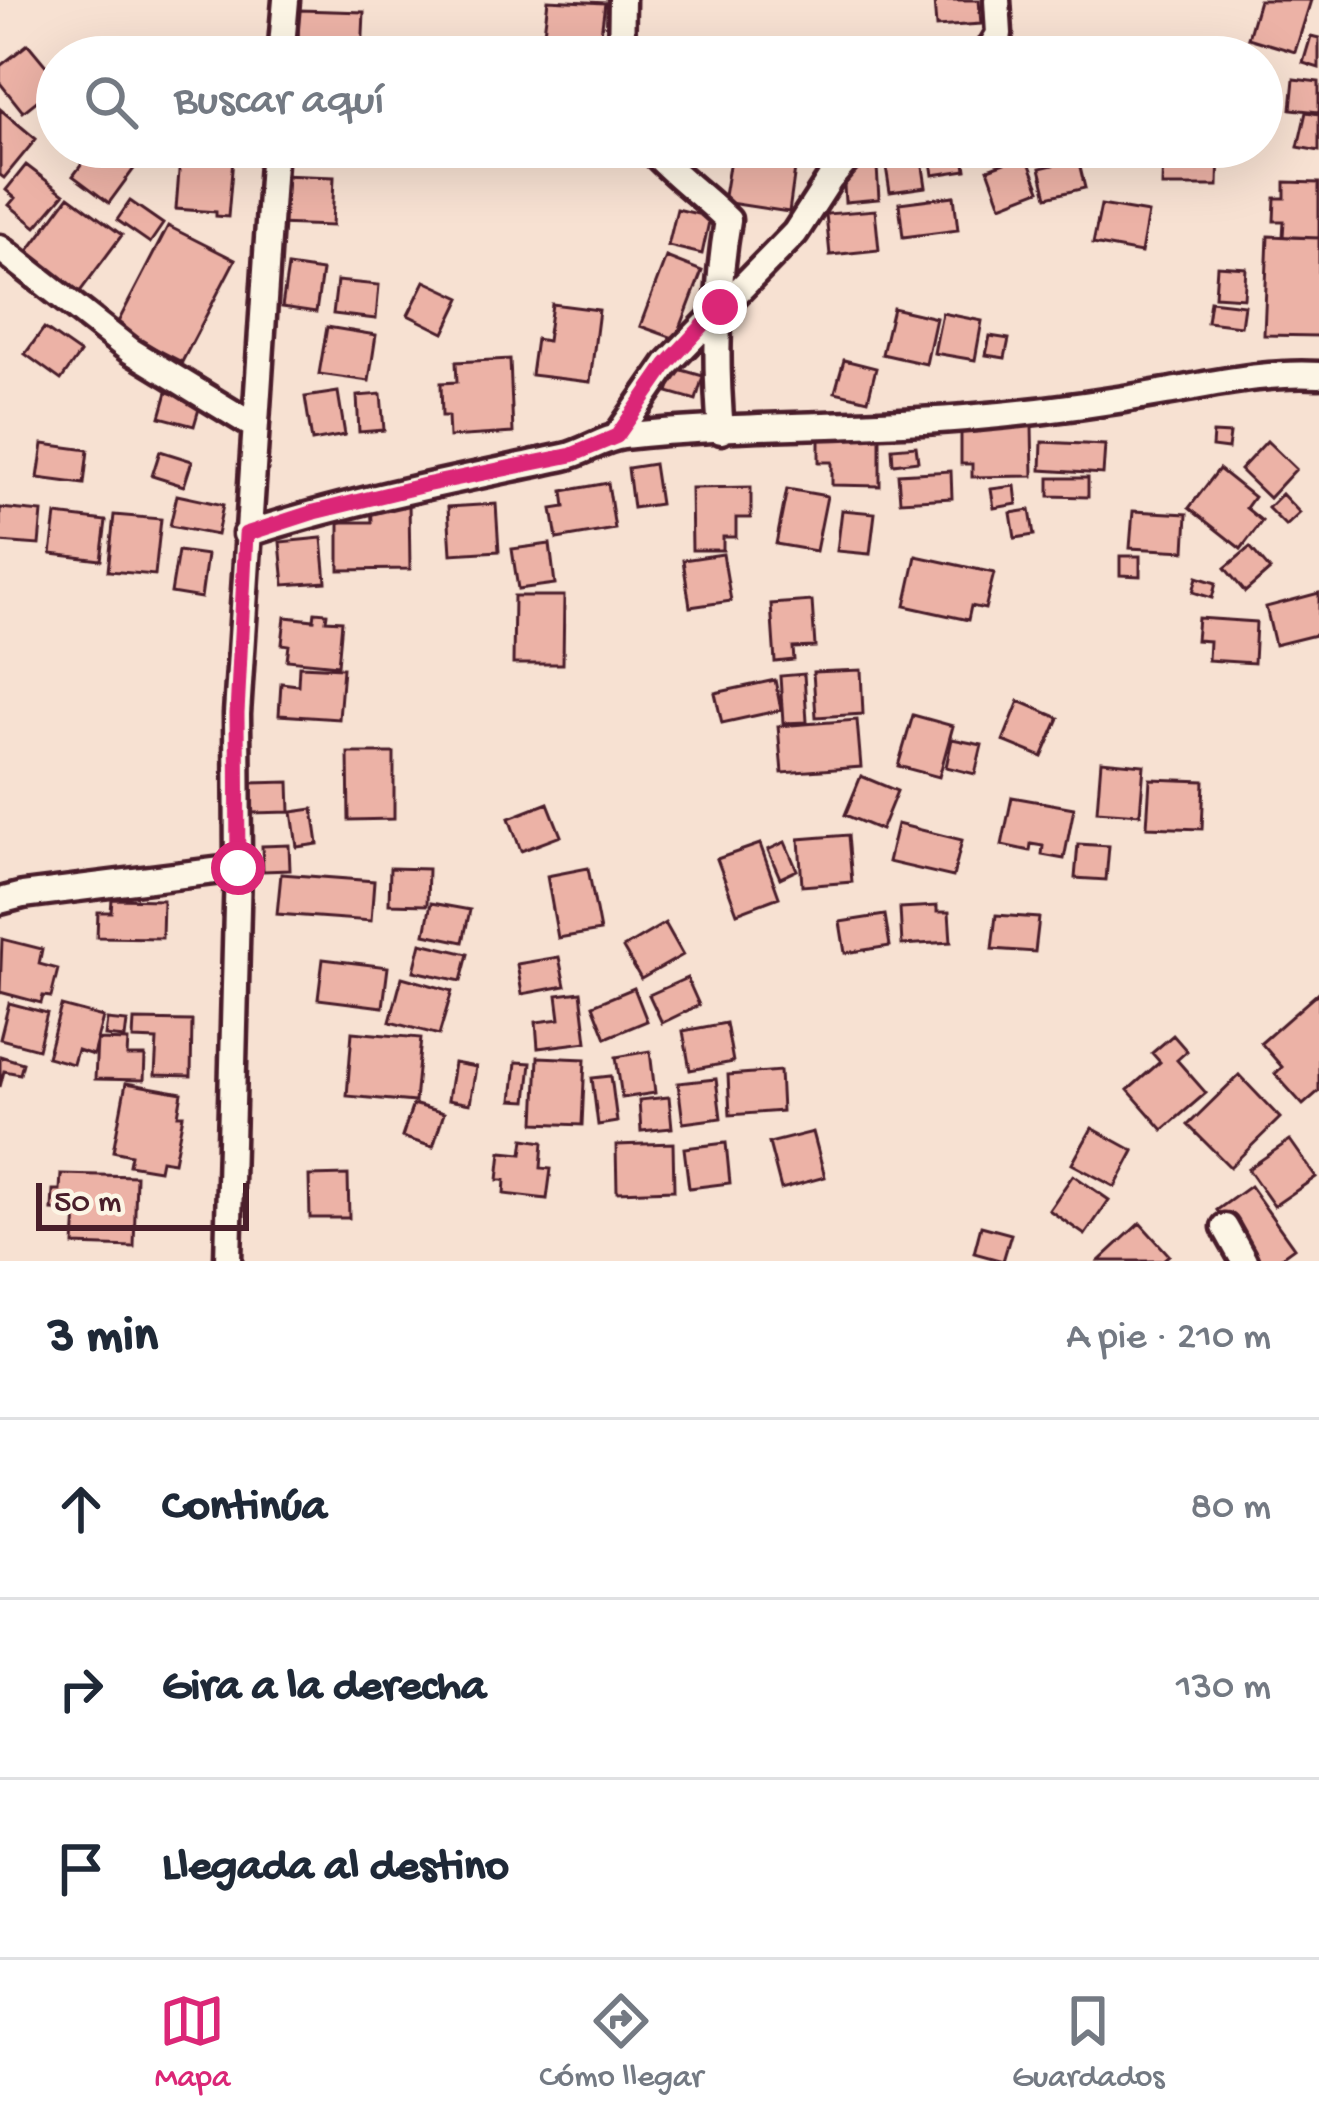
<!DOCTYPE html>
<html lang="es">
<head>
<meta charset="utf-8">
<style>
	body { margin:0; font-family:"Gochi Hand",sans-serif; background:#f6f6f7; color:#1f2937 }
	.scale { position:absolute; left:36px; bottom:30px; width:213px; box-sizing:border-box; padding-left:12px; border:6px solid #4a1f2b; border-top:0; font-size:33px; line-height:42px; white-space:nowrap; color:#4a1f2b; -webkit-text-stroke:9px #fcf5e5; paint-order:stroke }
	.stop { position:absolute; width:36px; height:36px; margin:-27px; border:9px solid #db2777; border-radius:50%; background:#fff }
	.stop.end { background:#db2777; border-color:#fff; box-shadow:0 3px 12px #0008 }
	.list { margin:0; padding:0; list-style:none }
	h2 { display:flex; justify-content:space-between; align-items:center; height:156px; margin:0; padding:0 48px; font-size:51px }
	h2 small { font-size:39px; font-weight:400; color:#747a83 }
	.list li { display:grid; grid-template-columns:78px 1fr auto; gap:36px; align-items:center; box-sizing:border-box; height:180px; padding:0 48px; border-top:3px solid #e0e1e3 }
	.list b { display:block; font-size:45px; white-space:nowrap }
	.list em { font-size:39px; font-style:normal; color:#747a83 }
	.icon { flex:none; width:66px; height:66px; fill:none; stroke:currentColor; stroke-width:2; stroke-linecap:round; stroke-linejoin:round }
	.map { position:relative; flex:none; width:1319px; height:1261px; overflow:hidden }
	.search { position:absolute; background:#fff; box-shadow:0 12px 48px #0002; left:36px; right:36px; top:36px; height:132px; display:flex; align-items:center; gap:30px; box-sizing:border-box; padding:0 42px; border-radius:66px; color:#747a83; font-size:45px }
	.sheet { height:696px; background:#fff }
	nav { display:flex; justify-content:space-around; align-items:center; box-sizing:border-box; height:168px; border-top:3px solid #e0e1e3; background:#fff; font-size:33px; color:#747a83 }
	nav a { display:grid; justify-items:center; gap:6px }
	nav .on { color:#db2777 }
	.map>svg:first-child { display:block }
	.building { fill:#ecb2a6; stroke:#4a1f2b; stroke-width:3 }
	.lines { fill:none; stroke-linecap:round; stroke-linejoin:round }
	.minor-casing { stroke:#4a1f2b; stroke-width:33 }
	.minor { stroke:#fcf5e5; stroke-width:24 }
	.route { stroke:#db2777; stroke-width:15 }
</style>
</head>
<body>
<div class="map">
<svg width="1319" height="1261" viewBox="0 0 1319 1261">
	<rect width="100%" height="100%" fill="#f7e1d2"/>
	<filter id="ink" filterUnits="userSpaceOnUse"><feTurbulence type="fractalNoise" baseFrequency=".00833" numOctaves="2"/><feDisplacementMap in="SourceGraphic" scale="24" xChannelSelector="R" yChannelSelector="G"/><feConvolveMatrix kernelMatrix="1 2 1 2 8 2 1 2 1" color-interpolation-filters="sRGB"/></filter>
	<g filter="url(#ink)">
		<path class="building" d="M548,0l57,3 -7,54h-57z
			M934,0h45l2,24 -45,3z
			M1259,0h52l-16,52 -47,-14z
			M299,10l65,2 -2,45h-31l1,-17 -34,-1z
			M1311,36l8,2v30l-16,-5z
			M28,44l29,35v6l-34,27 -23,-29v-17z
			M1294,79l25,3v30l-28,-3z
			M0,109l36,30 -32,39 -4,-3z
			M1306,112l13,2v37l-21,-4z
			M68,147h82l-41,56 -36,-27 12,-16z
			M181,147h53l-6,70 -12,-1v-4l-40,-3z
			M883,147h37l6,40 -36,5z
			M929,147h34l3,23 -33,5z
			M1163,147h56l-1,39h-56z
			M1026,155l14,35 -39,15 -13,-36z
			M1078,159l7,29 -38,9 -7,-29z
			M730,160l65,9 -6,43 -66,-10z
			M26,165l38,29 -28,33 -27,-22 6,-7 -9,-8z
			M877,167l2,32 -34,3 -2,-33z
			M279,175l55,2 -2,49 -56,-2z
			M1285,182l34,1v55l-36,-1 1,-16h-10l1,-23h10z
			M69,196l53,39 -43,58 -53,-39z
			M954,196l4,34 -55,7 -4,-34z
			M130,201l33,23 -13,19 -33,-23z
			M1101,205l47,8 -7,40 -48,-9z
			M677,209l33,8 -8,37 -34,-8z
			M875,210l4,40 -49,5 -4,-41z
			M168,226l67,34 -53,102 -67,-34z
			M1268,236l51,2v98l-55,-1z
			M666,257l36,14 -26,68 -36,-13z
			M288,266l34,5 -6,41 -34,-5z
			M1217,266l29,2 -2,30 -29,-2z
			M337,281l42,4 -3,34 -43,-5z
			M425,281l36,17 -17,35 -36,-18z
			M1210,301l34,4 -3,21 -34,-4z
			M552,304l47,6 -9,72 -59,-7 5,-36 11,2z
			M893,308l43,10 -10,46 -44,-10z
			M942,313l40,8 -7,39 -41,-7z
			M327,327l49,8 -7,46 -50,-7z
			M44,328l36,25 -19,27 -36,-26z
			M990,336l19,3 -4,19 -19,-3z
			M510,359l3,74 -64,4 -1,-21h-6l-1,-33 16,-1 -1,-20z
			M844,360l32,8 -8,32 -33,-8z
			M675,368l28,8 -7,24 -28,-8z
			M167,392l34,10 -7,24 -34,-9z
			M338,392l7,43 -33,6 -7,-44z
			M381,394l3,36 -25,2 -2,-36z
			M1032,426l1,50 -61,1v-13h-11v-36z
			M1213,433l17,1 -2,15 -16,-2z
			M819,436h61v50l-48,-1v-23h-13z
			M1267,441l29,28 -27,29 -29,-28z
			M1042,442l63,3 -2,29 -62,-4z
			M43,444l45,6 -4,34 -46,-6z
			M916,446l2,15 -25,3 -1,-16z
			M160,451l32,10 -8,25 -32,-10z
			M654,464l6,40 -27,4 -5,-40z
			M1219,469l35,28 -8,11 16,13 -21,28 -52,-41z
			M951,471l1,27 -52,3 -2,-27z
			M1049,478h39v19l-39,-1z
			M608,483l7,46 -58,10 -5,-30 13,-2 -2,-16z
			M1015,486l2,18 -23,4 -3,-19z
			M751,487v31h-15v19h-13v13h-31l-1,-62z
			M787,489l40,7 -11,55 -40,-7z
			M1282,494l18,19 -14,13 -18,-18z
			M177,495l46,10 -6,30 -47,-9z
			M409,501l1,68 -71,1v-48h33l-1,-20z
			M496,504l3,47 -48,3 -3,-47z
			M0,508l42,4 -3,33 -39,-3z
			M842,510l33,3 -5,41 -33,-3z
			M1030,510l4,25 -19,3 -4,-25z
			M1133,511l54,3 -2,37 -55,-3z
			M56,515l50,6 -5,39 -50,-6z
			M114,515l47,4 -6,56 -47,-4z
			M322,538l4,44 -42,3 -4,-43z
			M550,544l5,40 -37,5 -6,-40z
			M1250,547l20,23 -25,22 -20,-24z
			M178,551l29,4 -6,43 -30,-5z
			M723,554l8,47 -41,6 -7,-47z
			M916,556l78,17 -9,36 -14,-3 -3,14 -63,-14z
			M1120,556h20v20l-20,-1z
			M1197,577l19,6 -4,15 -19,-6z
			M1319,593v41l-44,11 -9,-38z
			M514,596h50l-1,68h-50z
			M812,601l3,46 -22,1 1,12 -19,2 -4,-58z
			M315,612l12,1 -1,7 16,1 -4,44 -51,-5 2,-15 -7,-1 3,-27 29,3z
			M1198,618l58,4 -2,41 -46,-3 1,-19 -13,-1z
			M299,666l44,2 -4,51 -60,-4 2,-32 17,2z
			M861,670l2,44 -47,3 -3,-45z
			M804,674l3,48 -24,1 -3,-47z
			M775,680l6,30 -59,13 -7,-30z
			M1019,701l40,17 -17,39 -39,-16z
			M913,715l40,11 -14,51 -41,-11z
			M857,720l4,47 -79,6 -4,-47z
			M952,739l30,6 -7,29 -29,-7z
			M348,753h46v66l-45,1z
			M1101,761l43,4 -4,49 -43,-3z
			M861,776l36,15 -16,39 -36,-15z
			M1150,779l54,2 -2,48 -55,-2z
			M289,782l1,30 -39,1v-30z
			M1012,797l62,11 -10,51 -22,-4 1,-9 -12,-2 -1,7 -28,-6z
			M548,803l13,33 -40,15 -12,-33z
			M313,809l5,35 -21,3 -5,-35z
			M897,824l65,16 -9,37 -65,-15z
			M848,835l4,47 -50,4 -3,-47z
			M785,842l12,28 -17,8 -12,-28z
			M760,844l19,53 -42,16 -20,-54z
			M1078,844l31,2 -3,34 -31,-2z
			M289,845l1,25 -27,1 -1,-25z
			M390,868l38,1 -1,36 -38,-1z
			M588,868l12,63 -42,7 -11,-62z
			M281,874l93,7 -3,40 -94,-7z
			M112,899l51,1 -1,38 -65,-1 1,-25h13z
			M431,903l39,7 -7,32 -38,-8z
			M937,906v6h12l2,30 -49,3 -2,-37z
			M885,915l5,31 -45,7 -5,-31z
			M996,915l43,3 -4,34 -43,-3z
			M665,923l18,32 -42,24 -18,-31z
			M2,939l40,10 -3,15 19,5 -7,28 -8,-1 -2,7 -41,-11z
			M421,943l47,11 -7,27 -47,-10z
			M559,957l6,29 -43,8 -5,-30z
			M323,959l65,8 -5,40 -65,-8z
			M402,977l50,14 -13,44 -49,-13z
			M687,978l12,27 -37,18 -13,-28z
			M634,988l13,33 -41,17 -13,-33z
			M581,992l6,50 -49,6 -2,-26 24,-3 -3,-24z
			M1319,992v99l-16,14 -28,-31 7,-7 -21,-24z
			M9,1003l38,10 -9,36 -38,-10z
			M61,1006l42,11 -10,38 -16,-5 -4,14 -26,-7z
			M107,1020l20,2 -2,16 -20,-2z
			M134,1020l58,1 -1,55 -36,-1 2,-35 -24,-1z
			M726,1023l7,39 -43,8 -7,-39z
			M352,1032l69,6 -6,64 -68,-6z
			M1173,1035l14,16 -10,9 29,33 -43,37 -35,-40 32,-28 -8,-9z
			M97,1040l31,1 -1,15h18l-1,24 -49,-1z
			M650,1051l5,42 -33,5 -6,-41z
			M0,1056l23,7 -3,11 -16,-3 -4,16z
			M538,1057l47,2 -3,66 -47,-2z
			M516,1062l15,1 -4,38 -15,-1z
			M454,1063l22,4 -6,37 -22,-4z
			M780,1071l2,40 -52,4 -2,-40z
			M1239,1075l41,43 -50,49 -42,-42z
			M611,1076l6,46 -19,3 -6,-47z
			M716,1079l5,39 -38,5 -5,-40z
			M126,1083l56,10 -4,22h5l-9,47 -13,-2 -2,10 -30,-5 2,-10 -18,-4z
			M669,1097l3,31 -31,3 -2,-31z
			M413,1104l31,9 -11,34 -31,-10z
			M1092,1128l42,23 -19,36 -43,-23z
			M813,1132l12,45 -44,12 -12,-46z
			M524,1139l19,3 -2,26 10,1 -4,30 -43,-5 1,-14h-7l3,-28 21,2z
			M1290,1140l26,37 -42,29 -26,-37z
			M673,1143l1,47 -57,2 -1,-47z
			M726,1143l4,40 -41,5 -5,-40z
			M61,1174l75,2 -2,71 -60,-2 2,-34 -24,-1 1,-20h7z
			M348,1175l1,43h-39l-1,-42z
			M1073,1175l36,25 -24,35 -36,-25z
			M1250,1186l44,62 -18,13h-22l-37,-51z
			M1140,1223l29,32 -7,6h-63z
			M981,1226l30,8 -8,27 -29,-8z"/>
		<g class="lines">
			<g class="minor-casing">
				<path id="minor" d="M281,57l5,-57
					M621,57l1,-57
					M985,57l14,-23 -2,-34
					M649,147c24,28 53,47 79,73 -12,70 -13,141 -7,211
					M0,248l131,103 123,75
					M617,436l50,-72 128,-131 35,-54 28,-32
					M246,534c105,-34 211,-54 318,-77 20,-4 39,-19 59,-21 118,-13 236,-8 354,-19 62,-5 127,-14 189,-25 51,-9 101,-20 153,-17
					M0,901l23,-6 215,-27
					M1225,1227l19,34
					M228,1261l10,-393 -1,-154 37,-567"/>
			</g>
			<use href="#minor" class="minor"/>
		</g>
	</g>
	<g class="lines" filter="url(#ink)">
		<path class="route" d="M238,868l-1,-154 9,-180 68,-22 111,-27 147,-30 45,-19 50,-72 53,-57"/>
	</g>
</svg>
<div class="scale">50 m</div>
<div class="stop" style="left:238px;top:868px"></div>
<div class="stop end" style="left:720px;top:307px"></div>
<div class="search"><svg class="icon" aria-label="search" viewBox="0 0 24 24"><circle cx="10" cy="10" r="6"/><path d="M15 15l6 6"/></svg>Buscar aquí</div>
</div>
<section class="sheet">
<h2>3 min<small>A pie · 210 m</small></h2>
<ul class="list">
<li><svg class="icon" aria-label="ahead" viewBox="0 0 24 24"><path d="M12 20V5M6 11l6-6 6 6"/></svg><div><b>Continúa</b></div><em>80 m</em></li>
<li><svg class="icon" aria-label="right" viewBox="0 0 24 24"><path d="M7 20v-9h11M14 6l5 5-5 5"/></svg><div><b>Gira a la derecha</b></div><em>130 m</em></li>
<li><svg class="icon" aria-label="arrive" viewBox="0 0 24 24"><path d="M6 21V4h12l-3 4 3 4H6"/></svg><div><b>Llegada al destino</b></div></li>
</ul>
</section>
<nav>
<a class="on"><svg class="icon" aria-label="map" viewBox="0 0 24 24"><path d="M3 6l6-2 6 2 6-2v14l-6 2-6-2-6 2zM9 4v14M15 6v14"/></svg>Mapa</a>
<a><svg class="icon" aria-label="directions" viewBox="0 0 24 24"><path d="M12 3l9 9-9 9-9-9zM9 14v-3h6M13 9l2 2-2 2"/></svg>Cómo llegar</a>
<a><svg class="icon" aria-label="saved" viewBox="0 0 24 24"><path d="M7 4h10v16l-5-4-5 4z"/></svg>Guardados</a>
</nav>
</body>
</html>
